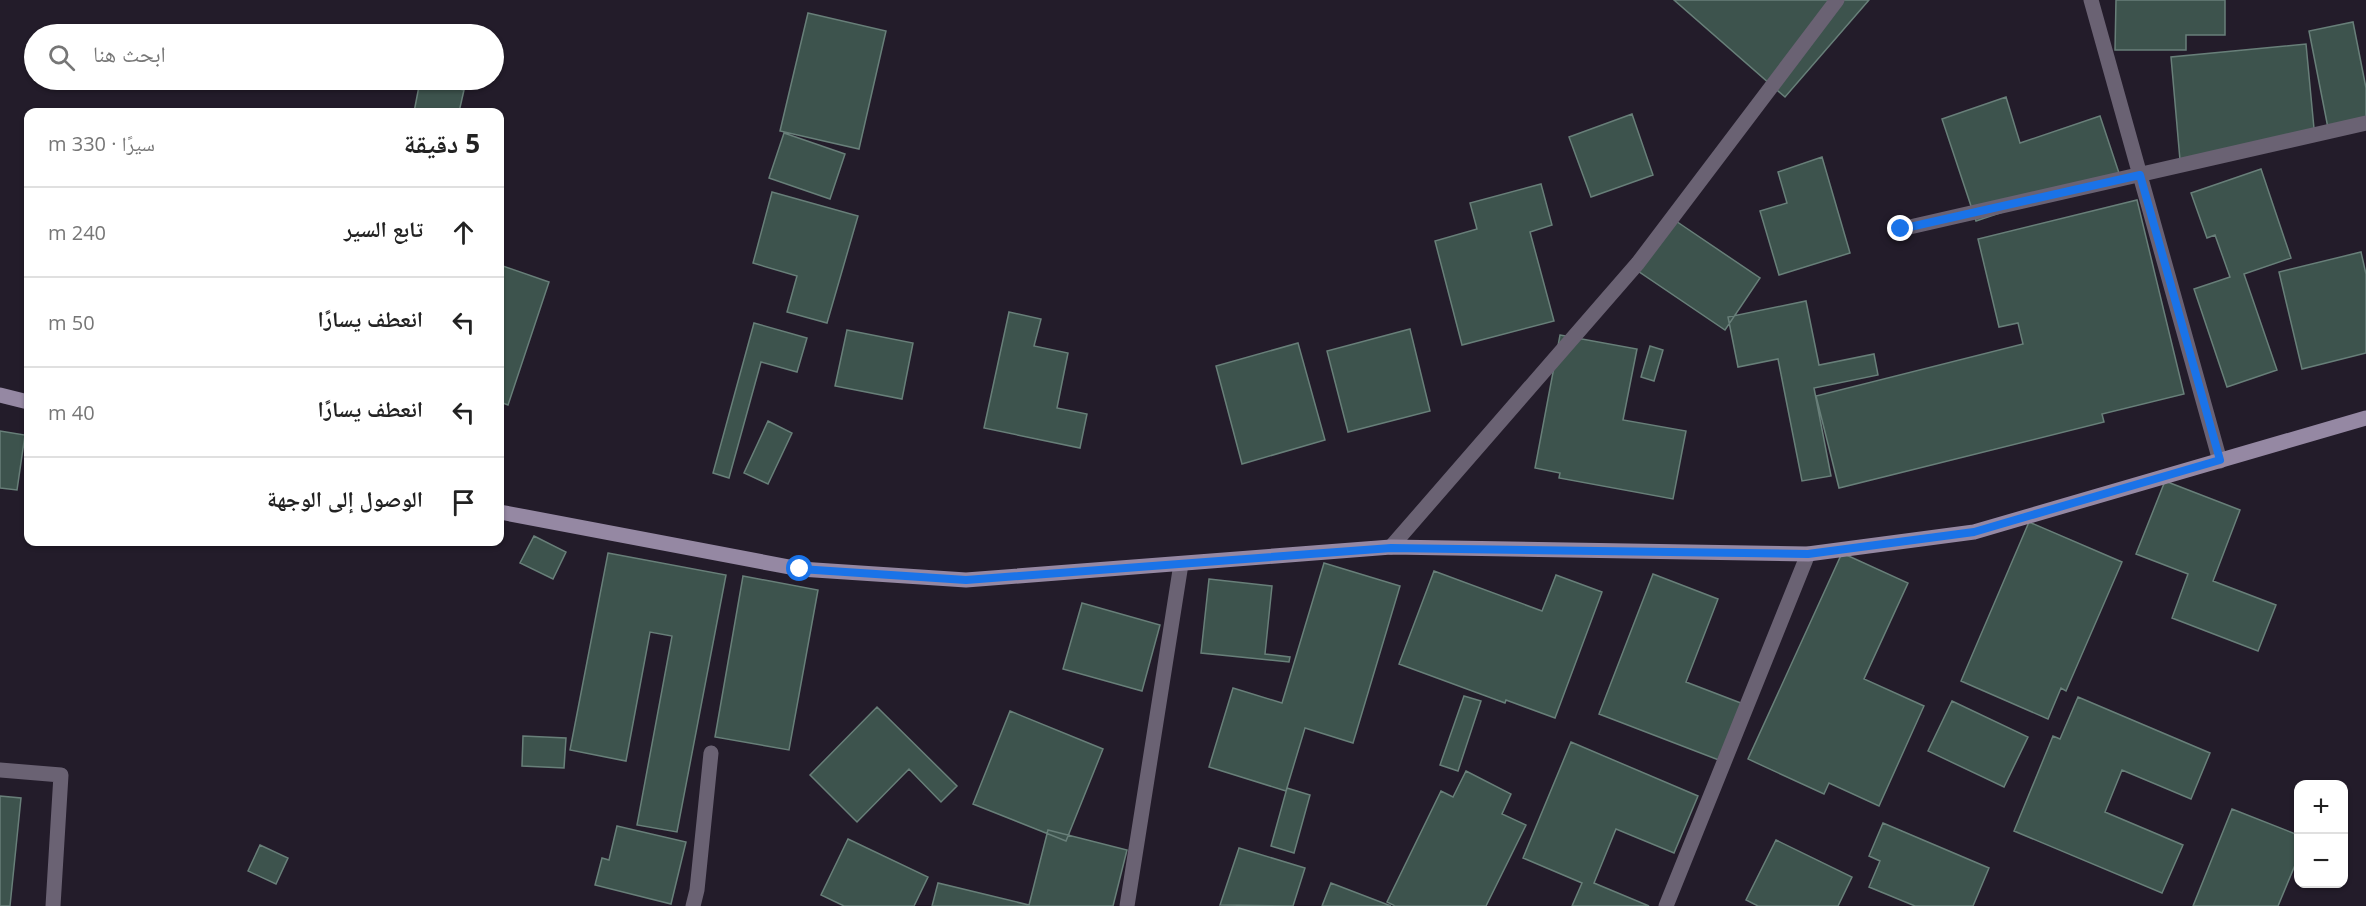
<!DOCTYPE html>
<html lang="ar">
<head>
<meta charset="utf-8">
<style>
	body { margin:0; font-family:"Open Sans","Noto Naskh Arabic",sans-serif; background:#f2f2f2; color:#222; direction:rtl }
	.controls { position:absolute; right:18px; bottom:18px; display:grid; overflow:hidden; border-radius:12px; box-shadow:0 2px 4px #0004 }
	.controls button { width:54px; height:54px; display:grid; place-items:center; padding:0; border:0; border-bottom:2px solid #e0e0e0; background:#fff; color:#222; font:30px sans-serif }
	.stop { position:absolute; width:18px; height:18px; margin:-14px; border:4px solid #1a73e8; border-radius:50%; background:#fff }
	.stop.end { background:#1a73e8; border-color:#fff; box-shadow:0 2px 6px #0008 }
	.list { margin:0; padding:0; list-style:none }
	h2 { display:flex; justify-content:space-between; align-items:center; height:78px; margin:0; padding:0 24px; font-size:26px }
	h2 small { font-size:20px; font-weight:400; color:#767676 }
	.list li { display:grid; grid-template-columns:39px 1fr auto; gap:18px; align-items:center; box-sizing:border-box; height:90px; padding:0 24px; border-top:2px solid #e0e0e0 }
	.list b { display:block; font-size:22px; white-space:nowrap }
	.list em { font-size:20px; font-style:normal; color:#767676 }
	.icon { flex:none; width:33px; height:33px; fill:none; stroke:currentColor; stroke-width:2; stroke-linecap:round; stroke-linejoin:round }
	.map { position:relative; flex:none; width:2366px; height:906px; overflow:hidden; direction:ltr }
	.search { position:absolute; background:#fff; box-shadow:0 2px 4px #0004; left:24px; top:24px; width:480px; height:66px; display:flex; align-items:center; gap:15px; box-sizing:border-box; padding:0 21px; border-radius:33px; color:#767676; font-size:22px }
	.panel { position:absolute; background:#fff; box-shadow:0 2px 4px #0004; left:24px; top:108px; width:480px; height:438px; border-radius:12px; direction:rtl }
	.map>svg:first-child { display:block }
	.building { fill:#3d534d; stroke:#687f79; stroke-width:1.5 }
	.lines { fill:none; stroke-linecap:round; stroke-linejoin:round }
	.street { stroke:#6a6273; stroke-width:15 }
	.secondary { stroke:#9588a3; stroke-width:15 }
	.route { stroke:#1a73e8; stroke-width:8 }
</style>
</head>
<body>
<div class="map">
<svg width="2366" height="906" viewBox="0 0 2366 906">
	<rect width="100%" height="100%" fill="#231c2a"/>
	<path class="building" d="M1674,0h195l-84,97z
		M2116,0h109v35h-39v15h-71z
		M808,13l78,18 -27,118 -79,-18z
		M2353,22l13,66v32l-38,8 -19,-97z
		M2306,44l9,95 -135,21 -9,-103z
		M420,81l44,9 -5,22h-45z
		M2006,97l14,46 80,-27 19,57 -143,48 -34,-102z
		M1632,114l21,61 -62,22 -22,-60z
		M784,133l61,21 -15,45 -61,-21z
		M1822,157l28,96 -71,22 -19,-64 27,-8 -9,-31z
		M2261,169l30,89 -47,16 33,96 -50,17 -33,-98 36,-12 -15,-42 -8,3 -16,-45z
		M1541,184l11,41 -22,7 24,89 -92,24 -27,-104 42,-12 -7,-26z
		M772,192l86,24 -31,107 -40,-11 10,-36 -44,-13z
		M2137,200l47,194 -82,20 2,8 -265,66 -23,-92 207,-52 -5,-21 -19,4 -21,-88z
		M1667,215l93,63 -35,52 -93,-63z
		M2361,252l5,22v79l-64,16 -23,-97z
		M500,265l49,17 -41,123 -8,-3z
		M1806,301l13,64 55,-11 4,21 -64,13 17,88 -29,5 -24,-122 -40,8 -10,-50z
		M1009,312l32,7 -7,27 34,7 -11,55 30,6 -7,34 -96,-20z
		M754,323l53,15 -10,34 -36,-10 -32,116 -16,-5z
		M1410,329l20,82 -82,21 -21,-81z
		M847,330l66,13 -11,56 -67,-13z
		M1560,335l77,14 -14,71 63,11 -13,68 -114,-21 1,-5 -25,-5z
		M1298,343l27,97 -83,24 -26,-98z
		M1650,346l13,4 -9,31 -13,-4z
		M768,421l24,12 -24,51 -24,-11z
		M0,431l25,4 -8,55 -17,-2z
		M2165,481l75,29 -27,71 63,24 -18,46 -86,-33 16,-44 -52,-20z
		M2029,522l93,40 -56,129 -5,-3 -13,31 -87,-38z
		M534,536l32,16 -13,27 -33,-16z
		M608,553l118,22 -49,257 -40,-7 35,-189 -22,-4 -24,129 -56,-11z
		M1842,553l66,30 -44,96 60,27 -45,100 -50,-23 -5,11 -76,-35z
		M1324,563l76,23 -47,157 -48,-15 -19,63 -77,-24 24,-79 49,15z
		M1434,571l108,40 14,-36 46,17 -47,126 -49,-18 -1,3 -106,-39z
		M1653,574l65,25 -32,83 60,23 -22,57 -125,-48z
		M743,576l75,14 -29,160 -74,-13z
		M1209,579l63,7 -7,68 25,3 -1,5 -88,-9z
		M1082,603l78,22 -18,66 -79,-22z
		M1464,696l17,5 -23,70 -18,-6z
		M2078,697l132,56 -19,46 -69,-29 -17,42 78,33 -21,48 -148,-62 39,-95 7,3z
		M1952,701l76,36 -24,50 -76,-36z
		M877,707l80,79 -16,16 -32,-33 -52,53 -47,-47z
		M1010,711l93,38 -37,92 -93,-37z
		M523,736l43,2 -2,30 -42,-2z
		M1571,742l127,54 -24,57 -58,-24 -22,54 55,23h-77l10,-23 -59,-25z
		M1466,771l45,23 -9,20 24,11 -40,81h-91l-8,-4 54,-111 12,6z
		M1287,788l23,7 -16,58 -23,-7z
		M0,796l21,2 -11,108h-10z
		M2232,809l66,26v23l-20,48h-85z
		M1883,823l106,45 -16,38h-58l-46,-19 11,-26 -11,-5z
		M617,826l69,16 -15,62 -76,-19 7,-27 7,2z
		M1048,830l79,20 -14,56h-181l6,-23 91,22z
		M848,839l80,38 -14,29h-70l-23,-11z
		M1776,840l76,37 -14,29h-80l-12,-6z
		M260,845l28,13 -12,26 -28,-13z
		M1239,848l66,20 -12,38 -73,-1z
		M1331,883l60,23h-69z"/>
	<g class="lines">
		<path class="street" d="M2091,0l129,461
			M1901,229l465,-106
			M1391,547l247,-284 199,-263
			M0,770l61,5 -8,131
			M693,906l4,-16 14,-137
			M1127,906l54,-342
			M1666,906l142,-352"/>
		<path class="secondary" d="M0,395l28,7
			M500,512l300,57 166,11 425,-33 417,7 166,-22 392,-114"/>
	</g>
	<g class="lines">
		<path class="route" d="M800,569l166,11 425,-32 417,6 166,-22 246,-72 -80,-285 -239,54"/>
	</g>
</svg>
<div class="controls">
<button>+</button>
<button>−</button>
</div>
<div class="stop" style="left:800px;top:569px"></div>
<div class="stop end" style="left:1901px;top:229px"></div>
<div class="search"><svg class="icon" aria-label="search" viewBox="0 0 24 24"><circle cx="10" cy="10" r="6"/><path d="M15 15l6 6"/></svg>ابحث هنا</div>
<section class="panel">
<h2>5 دقيقة<small>سيرًا · 330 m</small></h2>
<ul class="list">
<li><svg class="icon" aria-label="ahead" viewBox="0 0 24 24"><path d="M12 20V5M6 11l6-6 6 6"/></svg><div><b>تابع السير</b></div><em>240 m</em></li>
<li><svg class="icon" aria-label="left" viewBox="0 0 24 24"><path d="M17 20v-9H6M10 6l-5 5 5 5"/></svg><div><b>انعطف يسارًا</b></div><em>50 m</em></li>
<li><svg class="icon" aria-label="left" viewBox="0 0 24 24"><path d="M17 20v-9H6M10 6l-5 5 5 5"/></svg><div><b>انعطف يسارًا</b></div><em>40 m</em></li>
<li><svg class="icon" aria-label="arrive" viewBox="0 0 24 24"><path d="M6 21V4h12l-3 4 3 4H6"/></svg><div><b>الوصول إلى الوجهة</b></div></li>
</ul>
</section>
</div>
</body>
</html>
